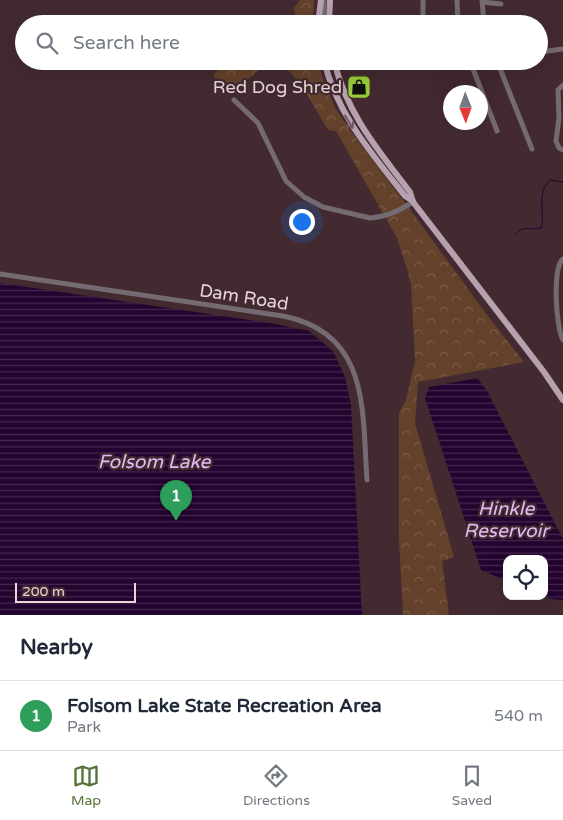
<!DOCTYPE html>
<html lang="en">
<head>
<meta charset="utf-8">
<style>
	body { margin:0; font-family:"Varela Round",sans-serif; background:#f6f6f7; color:#1f2937 }
	.controls { position:absolute; right:15px; bottom:15px; display:grid; overflow:hidden; border-radius:10px; box-shadow:0 5px 20px #0002 }
	.controls button { width:45px; height:45px; display:grid; place-items:center; padding:0; border:0; border-bottom:1px solid #e0e1e3; background:#fff; color:#1f2937; font:25px sans-serif }
	.compass { position:absolute; left:443px; top:85px; width:45px; height:45px; border-radius:50%; background:#fff; box-shadow:0 5px 20px #0002; rotate:179deg }
	.scale { position:absolute; left:15px; bottom:12px; width:121px; box-sizing:border-box; padding-left:5px; border:2px solid #e7d6da; border-top:0; font-size:14px; line-height:18px; white-space:nowrap; color:#e7d6da; -webkit-text-stroke:4px #422a30; paint-order:stroke }
	.you { position:absolute; left:301px; top:221px; width:18px; height:18px; margin:-12px; border:4px solid #fff; border-radius:50%; background:#1a73e8; box-shadow:0 0 0 8px #1a73e833 }
	.badge { display:grid; place-items:center; width:32px; height:32px; border-radius:50%; background:#567237; color:#fff; font-size:16px; font-weight:700 }
	.pin { position:absolute; translate:-50% -41px; filter:drop-shadow(0 1px 2px #0008) }
	.pin::after { content:''; position:absolute; top:26px; width:18px; height:15px; background:inherit; clip-path:polygon(0 0,100% 0,50% 100%) }
	.list { margin:0; padding:0; list-style:none }
	h2 { display:flex; justify-content:space-between; align-items:center; height:65px; margin:0; padding:0 20px; font-size:21px }
	h2 small { font-size:16px; font-weight:400; color:#747a83 }
	.list li { display:grid; grid-template-columns:32px 1fr auto; gap:15px; align-items:center; box-sizing:border-box; height:70px; padding:0 20px; border-top:1px solid #e0e1e3 }
	.list b { display:block; font-size:19px; white-space:nowrap }
	.list p { margin:0; font-size:16px; white-space:nowrap; color:#747a83 }
	.list em { font-size:16px; font-style:normal; color:#747a83 }
	.icon { flex:none; width:28px; height:28px; fill:none; stroke:currentColor; stroke-width:2; stroke-linecap:round; stroke-linejoin:round }
	.map { position:relative; flex:none; width:563px; height:615px; overflow:hidden }
	.search { position:absolute; background:#fff; box-shadow:0 5px 20px #0002; left:15px; right:15px; top:15px; height:55px; display:flex; align-items:center; gap:12px; box-sizing:border-box; padding:0 18px; border-radius:28px; color:#747a83; font-size:19px }
	.sheet { height:135px; background:#fff }
	nav { display:flex; justify-content:space-around; align-items:center; box-sizing:border-box; height:70px; border-top:1px solid #e0e1e3; background:#fff; font-size:14px; color:#747a83 }
	nav a { display:grid; justify-items:center; gap:2px }
	nav .on { color:#567237 }
	.map>svg:first-child { display:block }
	.park { fill:url(#park-crowns) }
	.water { fill:url(#water-rules) }
	.lines { fill:none; stroke-linecap:round; stroke-linejoin:round }
	.stream { stroke:#230430; stroke-width:1 }
	.minor { stroke:#746a71; stroke-width:5 }
	.major { stroke:#b6a1af; stroke-width:6 }
	.oneway { stroke:#705a63 }
	.labels { text-anchor:middle; stroke-width:4.5; stroke-linejoin:round; paint-order:stroke }
	.poi-label { font-size:18px; fill:#e7d6da; stroke:#422a30; text-anchor:end }
	.street-label { font-size:18px; fill:#e7d6da; stroke:#422a30 }
	.water-label { font-size:19px; font-style:italic; fill:#e3bbf8; stroke:#422a30 }
</style>
</head>
<body>
<div class="map">
<svg width="563" height="615" viewBox="0 0 563 615">
	<defs>
		<pattern id="park-crowns" width="20" height="18" patternUnits="userSpaceOnUse" patternTransform="scale(1.25)"><rect width="20" height="18" fill="#64412b"/><path d="M2 6a3 3 0 1 1 6 0M12 15a3 3 0 1 1 6 0" fill="none" stroke="#7a5c49"/></pattern>
		<pattern id="water-rules" width="6" height="5" patternUnits="userSpaceOnUse" patternTransform="scale(1.25)"><rect width="6" height="5" fill="#230430"/><path d="M0 2.5h6" fill="none" stroke="#43284d"/></pattern>
	</defs>
	<rect width="100%" height="100%" fill="#422a30"/>
	<path class="park" d="M300,0h14l-1,24h-26l8,-9 -1,-7z
		M227,61h42l-37,32 -18,-16v-3z
		M278,61h40l6,22 11,25 28,40 46,60 78,107 37,47 -106,20 -3,41 39,134 -12,4 7,54h-46l-4,-75v-127l7,-13 9,-39 -4,-76 -3,-13 -11,-34 -61,-107 -8,-1 -23,-39 -12,-16z"/>
	<path class="water" d="M0,283l270,40 39,8 24,20 12,26 6,28 11,210h-362z
		M477,378l10,13 76,148v61l-12,-1 -7,-3v-37h-37v22l-26,-11 -56,-172 4,-11z"/>
	<g class="lines">
		<path class="stream" d="M515,235c11,-13 15,-2 27,-8 2,-14 -5,-37 8,-47l13,2"/>
		<path class="minor" d="M423,0v24
			M457,0l1,24
			M482,0l2,24
			M482,2l19,2
			M323,24l1,-24
			M472,24l11,-3
			M540,26l1,25
			M540,52l23,-3
			M470,61l27,70
			M497,61l35,88
			M500,67l22,-6
			M563,85l-5,5 1,28 -3,23 3,7 4,2
			M234,100l24,23 28,58 18,16 19,10 47,11c17,-1 30,-8 43,-16
			M563,259c-11,8 -7,69 0,81
			M0,274l283,42c87,17 79,94 84,164"/>
		<path class="major" d="M318,24l3,-24
			M329,24l1,-24
			M324,61c13,53 48,93 81,135l8,5
			M334,61c13,53 44,89 76,131l3,10 131,170 19,28"/>
	</g>
	<defs><path id="oneway-shaft" d="M-6 0H5M1.5-3L5.5 0L1.5 3" fill="none" stroke-width="1.6" stroke-linecap="round" stroke-linejoin="round" transform="scale(1.25)"/></defs>
	<use class="oneway" href="#oneway-shaft" transform="translate(349 122) rotate(58)"/>
	<defs>
		<g id="shop-square" transform="scale(1.25)"><rect x="-9" y="-9" width="18" height="18" rx="4" fill="#99cb36" stroke="#422a30"/><path d="M-5-2.5h2.3a2.7 3.5 0 0 1 5.4 0H5L5.5 6h-11ZM-1.5-2.5h3a1.5 2.3 0 0 0-3 0Z" fill="#111"/></g>
	</defs>
	<g fill-rule="evenodd">
		<use href="#shop-square" x="359" y="87"/>
	</g>
	<g class="labels">
		<g class="poi-label">
			<text x="342" y="93">Red Dog Shred</text>
		</g>
		<g class="street-label">
			<text transform="translate(244 297) rotate(9)" y="6">Dam Road</text>
		</g>
		<g class="water-label">
			<text x="154" y="468">Folsom Lake</text>
			<text x="506" y="515">Hinkle<tspan x="506" dy="22">Reservoir</tspan></text>
		</g>
	</g>
</svg>
<div class="controls">
<button><svg class="icon" aria-label="locate" viewBox="0 0 24 24"><circle cx="12" cy="12" r="6"/><path d="M12 2v4M12 18v4M2 12h4M18 12h4"/></svg></button>
</div>
<svg class="compass" viewBox="-18 -18 36 36"><path d="M0-13l5 13h-10z" fill="#e53935"/><path d="M0 13l5-13h-10z" fill="#747a83"/></svg>
<div class="scale">200 m</div>
<div class="you"></div>
<div class="pin badge" style="left:176px;top:521px;background:#2e9e5b">1</div>
<div class="search"><svg class="icon" aria-label="search" viewBox="0 0 24 24"><circle cx="10" cy="10" r="6"/><path d="M15 15l6 6"/></svg>Search here</div>
</div>
<section class="sheet">
<h2>Nearby<small></small></h2>
<ul class="list">
<li><span class="badge" style="background:#2e9e5b">1</span><div><b>Folsom Lake State Recreation Area</b><p>Park</p></div><em>540 m</em></li>
</ul>
</section>
<nav>
<a class="on"><svg class="icon" aria-label="map" viewBox="0 0 24 24"><path d="M3 6l6-2 6 2 6-2v14l-6 2-6-2-6 2zM9 4v14M15 6v14"/></svg>Map</a>
<a><svg class="icon" aria-label="directions" viewBox="0 0 24 24"><path d="M12 3l9 9-9 9-9-9zM9 14v-3h6M13 9l2 2-2 2"/></svg>Directions</a>
<a><svg class="icon" aria-label="saved" viewBox="0 0 24 24"><path d="M7 4h10v16l-5-4-5 4z"/></svg>Saved</a>
</nav>
</body>
</html>
